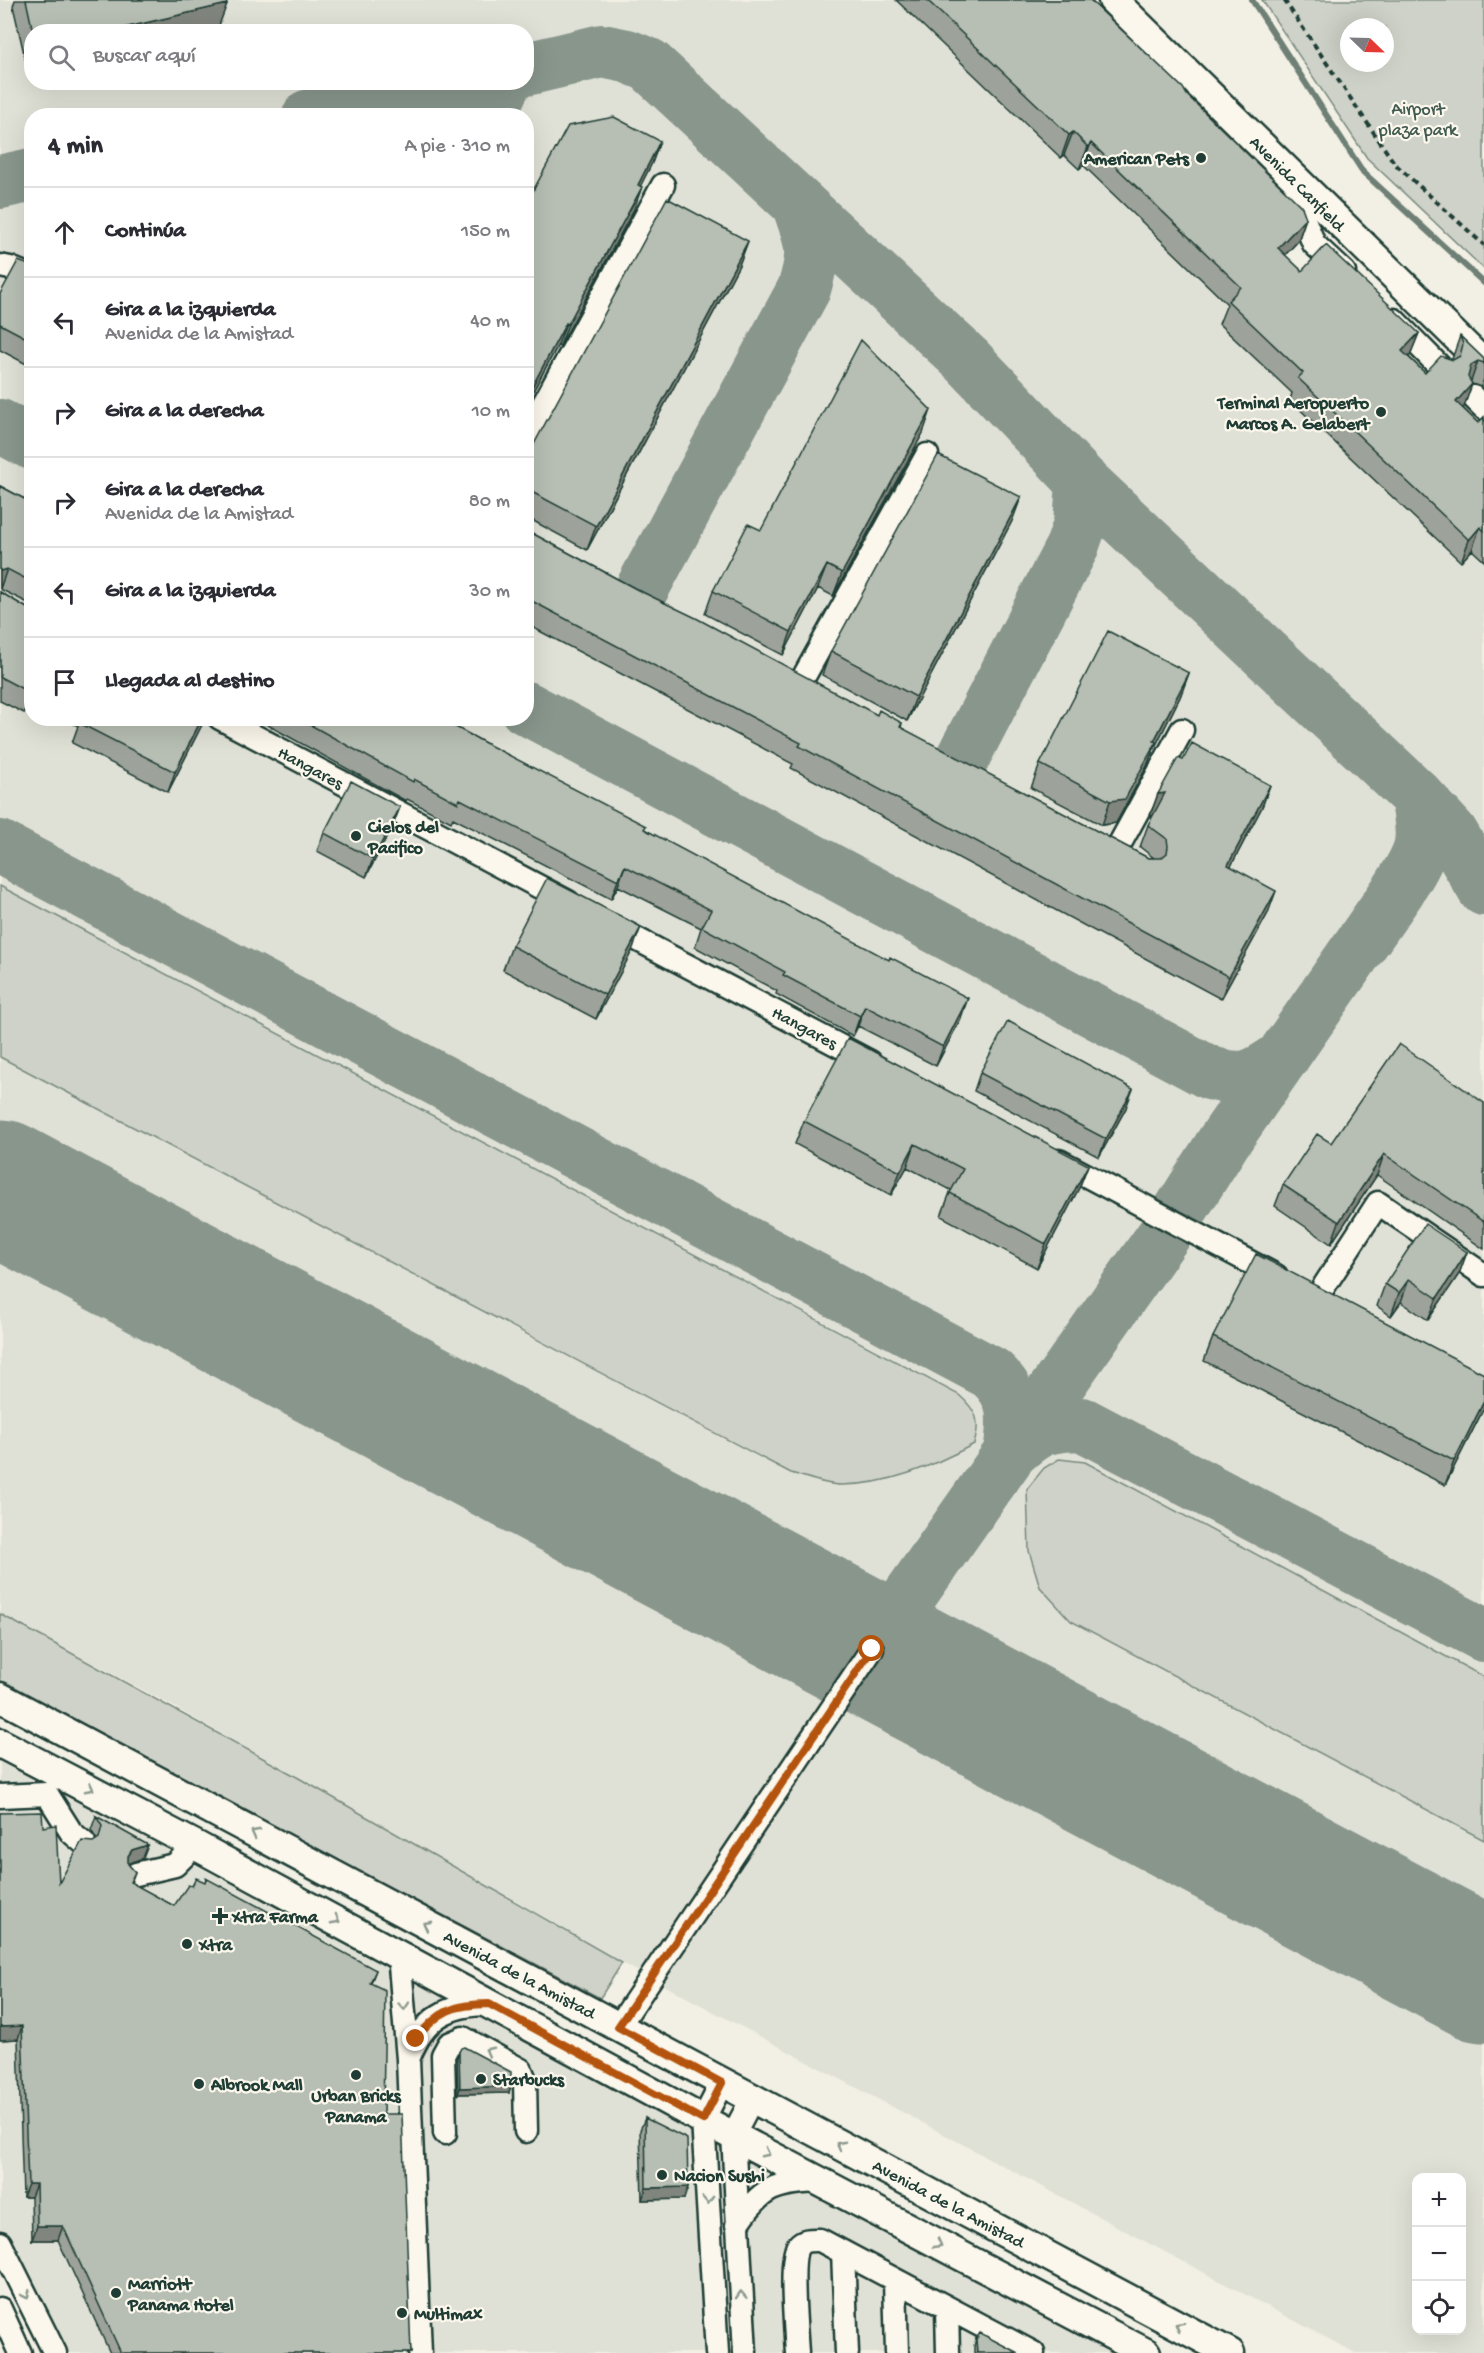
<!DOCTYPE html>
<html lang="es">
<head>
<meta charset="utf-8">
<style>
	body { margin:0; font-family:"Gochi Hand",sans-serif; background:#f2f2f3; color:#2b2b33 }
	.controls { position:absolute; right:18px; bottom:18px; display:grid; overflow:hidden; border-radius:12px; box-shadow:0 6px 24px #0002 }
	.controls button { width:54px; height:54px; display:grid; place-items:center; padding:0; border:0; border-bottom:2px solid #e1e1e2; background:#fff; color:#2b2b33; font:30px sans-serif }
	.compass { position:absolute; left:1340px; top:18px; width:54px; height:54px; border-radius:50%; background:#fff; box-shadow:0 6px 24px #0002; rotate:113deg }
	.stop { position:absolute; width:18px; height:18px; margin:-14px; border:4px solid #b45309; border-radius:50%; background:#fff }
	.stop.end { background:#b45309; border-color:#fff; box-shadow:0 2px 6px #0008 }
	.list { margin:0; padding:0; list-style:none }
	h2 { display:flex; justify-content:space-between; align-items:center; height:78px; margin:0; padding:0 24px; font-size:26px }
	h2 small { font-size:20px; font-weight:400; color:#7c7c81 }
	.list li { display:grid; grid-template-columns:39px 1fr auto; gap:18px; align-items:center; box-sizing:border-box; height:90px; padding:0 24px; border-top:2px solid #e1e1e2 }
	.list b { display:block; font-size:22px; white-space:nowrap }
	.list p { margin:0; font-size:20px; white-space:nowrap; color:#7c7c81 }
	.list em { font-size:20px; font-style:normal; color:#7c7c81 }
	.icon { flex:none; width:33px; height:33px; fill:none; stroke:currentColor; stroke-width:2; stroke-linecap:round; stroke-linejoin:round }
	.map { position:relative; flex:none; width:1484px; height:2353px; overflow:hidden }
	.search { position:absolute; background:#fff; box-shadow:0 6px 24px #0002; left:24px; top:24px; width:510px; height:66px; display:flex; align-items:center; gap:15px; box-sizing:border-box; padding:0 21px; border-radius:24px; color:#7c7c81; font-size:22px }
	.panel { position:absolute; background:#fff; box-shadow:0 6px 24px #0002; left:24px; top:108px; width:510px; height:618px; border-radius:24px }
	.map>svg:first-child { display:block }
	.built { fill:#e0e1d6; fill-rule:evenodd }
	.green { fill:#cfd2c8; stroke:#77887e; stroke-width:1.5; fill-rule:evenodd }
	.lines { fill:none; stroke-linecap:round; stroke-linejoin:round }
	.stream { stroke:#6e7f75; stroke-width:6 }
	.taxiway { stroke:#88968c; stroke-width:54 }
	.runway { stroke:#88968c; stroke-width:135 }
	.minor-casing { stroke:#1f3d34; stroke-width:27 }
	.major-casing { stroke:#1f3d34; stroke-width:33 }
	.path { stroke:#1f3d34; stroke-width:4; stroke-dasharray:6 4.5; stroke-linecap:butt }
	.minor { stroke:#fbf7ec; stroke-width:22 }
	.major { stroke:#fbf7ec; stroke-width:28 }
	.wall { fill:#9da39a; stroke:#1f3d34; stroke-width:1.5 }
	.shaded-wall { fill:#80857d; stroke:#1f3d34; stroke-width:1.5 }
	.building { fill:#b7beb3; stroke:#1f3d34; stroke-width:1.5 }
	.oneway { stroke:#8d9a90 }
	.route { stroke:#b45309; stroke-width:8 }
	.poi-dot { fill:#1f3d34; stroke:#fbf7ec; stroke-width:2 }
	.labels { text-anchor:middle; stroke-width:4.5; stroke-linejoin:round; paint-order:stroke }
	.park-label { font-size:18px; fill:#425b52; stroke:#fbf7ec }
	.poi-label { font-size:18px; font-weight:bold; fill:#1f3d34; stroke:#fbf7ec; text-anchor:start }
	.street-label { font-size:18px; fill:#1f3d34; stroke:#fbf7ec }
</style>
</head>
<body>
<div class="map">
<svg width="1484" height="2353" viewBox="0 0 1484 2353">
	<rect width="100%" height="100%" fill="#f2f0e5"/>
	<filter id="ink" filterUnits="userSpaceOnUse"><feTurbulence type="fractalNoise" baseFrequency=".0167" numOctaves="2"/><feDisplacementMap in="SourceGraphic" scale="12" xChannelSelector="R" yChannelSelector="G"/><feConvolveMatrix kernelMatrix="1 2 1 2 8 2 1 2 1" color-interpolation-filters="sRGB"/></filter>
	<g filter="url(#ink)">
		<path class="built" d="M0,0h1058l246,235 -34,35 23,23 25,-26 93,88 -17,18 23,22 34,-37 31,30 -34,36 36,7v1922h-129l-733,-390 -453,-259 -169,-90zM32,32h494v50h-494zM32,116h494v602h-494zM1416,2178h46v152h-46z
			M0,1760l371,199 28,-5 747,399h-1091l-55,-110z"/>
		<path class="green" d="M1262,0h222v269l-117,-111zM1349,27h36v36h-36z
			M0,886l959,509c18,16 22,26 15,49 -41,22 -86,41 -133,41 -16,0 -35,-8 -50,-12l-791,-416z
			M1059,1459l26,3 399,215v163l-413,-219 -31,-34 -11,-36 -2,-62 17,-21z
			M0,1614l290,159 332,190 -22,35 -600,-317z"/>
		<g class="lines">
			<path class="stream" d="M1252,0l111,172 121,111"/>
			<path class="taxiway" d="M526,69l76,-18 25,5 22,9 319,296 115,121 334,314 34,37 33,56
				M309,116l154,-34
				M488,116l17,-34
				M0,182l32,-7
				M0,426l32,17
				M636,600l168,-311c12,-38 8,-46 -5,-83
				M526,708l684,365c35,10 45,4 73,-16
				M959,765l113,-218 8,-23 3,-42
				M0,847l991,526c26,23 24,47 19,80
				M1010,1453c27,-25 36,-28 72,-29l402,211
				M872,1649l301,-427 51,-81 175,-252c25,-40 27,-46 18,-93"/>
			<path class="runway" d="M0,1187l1484,788"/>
			<g class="minor-casing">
				<path id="minor" d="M1283,200l22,22 9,22 30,28
					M0,266l10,2 22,9
					M1394,320l48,49
					M1473,397l11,11
					M526,436l137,-251
					M802,680l125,-225
					M220,718l348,184
					M1117,849l65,-119
					M610,925l260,137
					M1059,1161l217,115
					M1317,1297l61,-94 106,72
					M0,1796l47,-2 24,38 13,11
					M136,1874l39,-9 20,-20
					M399,1954l9,105 12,294
					M618,2027l254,-378
					M409,2057c15,-39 38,-53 80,-53
					M445,2133l-2,-78 6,-11 14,-6 58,32 4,10 1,51
					M737,2225c24,-38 39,-42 81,-44
					M0,2243l55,110
					M843,2252l4,101
					M895,2280l2,73
					M947,2308l1,45
					M0,2309l20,44
					M717,2353l-14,-233 19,-37
					M745,2353l-12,-218 19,-36
					M797,2353c-1,-20 -8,-93 1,-107 5,-7 14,-6 22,-6l213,113"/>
			</g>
			<g class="major-casing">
				<path id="major" d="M1113,0l371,364
					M0,1697l1230,656
					M0,1743l195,102 508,275 443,233"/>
			</g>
			<path class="path" d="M1284,0l111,164 89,81"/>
			<use href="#minor" class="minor"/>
			<use href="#major" class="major"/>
		</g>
		<path class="wall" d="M15,0h211l-8,28 -15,4h-171v38l-4,1 -15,-65z
			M896,0h194l97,95 119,123 -8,23 -13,14 17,16 117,62 -9,22 -1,2 16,16 27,-14 8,-23 24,23v20l-3,8 -9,-3 -9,24 15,15 6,-6v144l-12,-11 -11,12 -171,-162 2,-7 -73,-69 8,-20 -144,-139 -4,4 -15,-14 -3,3z
			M660,141l-8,22 -12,23 -6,23 -74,137 -2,-1 -32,59v-200z
			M748,241l-9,24 -152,285 -61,-33v-58z
			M32,266v101l-32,-17v-56z
			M923,433l-90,163 -15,-8 -35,67 -78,-41 8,-23 48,-61z
			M0,486l32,17v102l-32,-16z
			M1021,497l-9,24 -105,200 -85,-46 9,-24z
			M526,530l112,60 239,125 25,8 -1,5 247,130h6l-14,-11 8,-22 5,-9h-3l8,-22 25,-34 87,25 -8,22 -31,59 37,47 -47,86 -430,-231 2,-4 -267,-140z
			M0,592l32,19v92l-1,-1 -7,11 -24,-12z
			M1189,673l-9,24 -28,56 -5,13 -31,57 -14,2 -71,-37 9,-24z
			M63,718h142l-37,74 -96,-49 6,-17z
			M255,718h184l205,111 317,189 -25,48 -78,-40 -5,10 -77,-42 1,-3 -82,-44 6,-19 -83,-42 -7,13 -158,-81 -2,4 -44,-23 -1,2z
			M400,807l-7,18 -27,52 -49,-26 7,-18z
			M512,946l120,5 -36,68 -93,-49z
			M980,1073l146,35 -27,49 -125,-66z
			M1484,1103v146l-107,-74 -46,69 -56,-38 8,-21 48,-42z
			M804,1121l284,44 -9,23 -42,80 -96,-52 10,-26 -44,-23 -16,28 -96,-51z
			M1467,1252l-8,22 -31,46 -27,-18 -10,14 -14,-10 8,-22z
			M1213,1337l271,71 -39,77 -241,-124z
			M0,1813l43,14 16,56 34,-41 4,-2 -6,-10 5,-14 52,29 -5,13 -15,6 7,8 -4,11 43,23 202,64 -5,13 12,131 28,239h-301l-52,-113h-26l-1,-43h-8l-5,-158 -18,1z
			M459,2052l52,34 -2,7 -51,1 -1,-36z
			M645,2118l39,81 -42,1 -2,-70z
			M976,2339l42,14h-44v-7z"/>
		<path class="shaded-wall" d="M227,4l-9,24 -15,4h-97z
			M32,60v10l-4,1z
			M1073,132l-9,23 -3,3 8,-23z
			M660,141l-8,22 -22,44 8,-22z
			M1091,143l-8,22 -4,4 9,-22z
			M642,187l-8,22 -74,137 8,-22z
			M1306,218l-8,23 -28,30 8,-23z
			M748,241l-9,24 -152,285 9,-24z
			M566,323l-8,22 -32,59v-6z
			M1419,333l-9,22 -16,18 8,-22z
			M1478,361l-8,23 -7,4 8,-23z
			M1472,384l-8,23 -16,17 8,-22z
			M931,410l-8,23 -90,163 9,-23z
			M1021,497l-9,24 -105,200 9,-24z
			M1480,527l-8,23 -11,12 8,-22z
			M827,565l-9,23 -35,67 8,-23z
			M7,569l-7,20v-18z
			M1189,673l-9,24 -28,56 -5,13 -31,57 -14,2 8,-24 44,-60z
			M32,694v6l-8,13z
			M202,718h3l-2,5 -35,69 7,-20z
			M1270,785l-8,22 -42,80 8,-22z
			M1165,793l-8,22 -7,1 8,-22z
			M400,807l-7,18 -27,52 7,-18z
			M625,866l-7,20 -7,13 7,-19z
			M1276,891l-8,22 -47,86 8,-22z
			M641,927l-9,24 -36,68 9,-24z
			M968,998l-7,20 -25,48 7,-19z
			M865,1006l-7,20 -5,10 7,-20z
			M1133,1089l-7,19 -27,49 7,-18z
			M915,1144l-8,23 -16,28 9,-23z
			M1384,1154l-7,21 -46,69 8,-22z
			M1088,1165l-9,23 -42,80 9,-24z
			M1467,1252l-8,22 -31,46 9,-22z
			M1409,1279l-8,23 -10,14 8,-23z
			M1484,1401v7l-39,77 9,-24z
			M148,1845l-5,13 -16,6 1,-8 4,-6z
			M22,2026l-4,13 -18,1v-13z
			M511,2086l-2,7 -51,1 2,-6z
			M28,2184h8l-5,13h-8z
			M688,2187l-4,12 -42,1 4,-12z
			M37,2226h26l-5,14h-26z"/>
		<path class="building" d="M26,0h200l1,4 -121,28h-73z
			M927,0h163l93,88 4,7 115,112 4,11 -28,30 24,23 24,-26 93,88 -17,18 23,22 16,-17 12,4 7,-4 3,-12 -3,-8 24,23v4l-6,-2 -7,4 -3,12 4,7 -16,18 22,21 6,-6v114l-4,-4 -11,13 -171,-162 5,-5 -75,-72 13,-14 -150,-144 -3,4 -15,-15 -4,3z
			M614,117l46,24 -22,44 4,2 -74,137 -2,-1 -40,75v-194l42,-78z
			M667,198l81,43 -152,285 -70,-37v-30z
			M18,261l14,5v75l-32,-17v-30z
			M861,340l70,70 -89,163 -15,-8 -36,67 -78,-41 35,-67 13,6z
			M938,455l83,42 -105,200 -85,-46z
			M0,486l32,17v79l-25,-13 -7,2z
			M526,530l112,60 58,28 181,97 2,-5 23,13 -2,4 248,131h13l6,-5 1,-7 -1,-7 -19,-14 17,-32 -7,1 20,-36 5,2 9,-17 78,42 -42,80 48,26 -47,86 -430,-231 2,-3 -275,-145z
			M0,592l32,19v83l-32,-17z
			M1108,631l81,42 -35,68 2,1 -31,57 -15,2 -70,-37z
			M82,718h120l-27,54 -96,-49z
			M298,718h141l50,27 157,81 -2,3 245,131 1,-3 78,41 -25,49 -78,-41 -5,10 -77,-41 2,-3 -83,-45 9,-17 -86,-44 -7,14 -158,-81 -2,4 -44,-24 -1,3z
			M351,781l49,26 -27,52 -49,-26z
			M547,878l94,49 -36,68 -93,-49z
			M1008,1021l125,68 -27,50 -126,-66z
			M848,1038l240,127 -42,79 -96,-51 13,-24 -48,-25 -15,28 -96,-51z
			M1399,1044l85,59v119l-100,-68 -45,68 -56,-37 34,-51 14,9z
			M1425,1224l42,28 -30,46 -28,-19 -10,14 -14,-9z
			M1256,1254l228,120v27l-30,60 -241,-124z
			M42,1812l1,15 13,-2 3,58 23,-42 11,1 6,-4 3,-12 -6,-10 52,29 -16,5 -4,6v8l7,8 -5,10 44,24 14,-21 4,1 4,-8 9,4 1,-4 170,92 -6,13 15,7 -2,124h19l9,239h-290l-58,-127h-26l-1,-42h-8l-6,-158 -22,1v-214z
			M464,2047l47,25v14l-51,2 -1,-36 2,-4z
			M645,2118l42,21 1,48 -42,1z
			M980,2333l38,20h-41l-1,-14z"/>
		<defs><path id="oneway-chevron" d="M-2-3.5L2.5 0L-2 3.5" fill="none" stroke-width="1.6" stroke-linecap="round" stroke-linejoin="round" transform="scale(1.5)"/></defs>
		<g class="oneway">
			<use href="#oneway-chevron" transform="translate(90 1788) rotate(28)"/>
			<use href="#oneway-chevron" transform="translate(255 1833) rotate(-152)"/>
			<use href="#oneway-chevron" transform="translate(336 1920) rotate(28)"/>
			<use href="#oneway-chevron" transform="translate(427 1925) rotate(-152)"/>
			<use href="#oneway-chevron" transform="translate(404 2006) rotate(85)"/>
			<use href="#oneway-chevron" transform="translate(489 2051) rotate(-152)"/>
			<use href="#oneway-chevron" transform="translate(840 2145) rotate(-152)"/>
			<use href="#oneway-chevron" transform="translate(766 2153) rotate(28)"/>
			<use href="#oneway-chevron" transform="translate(708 2200) rotate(87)"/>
			<use href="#oneway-chevron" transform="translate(938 2244) rotate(28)"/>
			<use href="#oneway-chevron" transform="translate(26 2295) rotate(64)"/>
			<use href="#oneway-chevron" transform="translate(741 2295) rotate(-93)"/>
			<use href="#oneway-chevron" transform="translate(1179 2326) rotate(-152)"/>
		</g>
	</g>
	<g class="lines" filter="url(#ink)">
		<path class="route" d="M416,2039c22,-28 38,-35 73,-35l214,116 19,-37 -104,-56 254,-378"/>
	</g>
	<g class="poi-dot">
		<circle cx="1201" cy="158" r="6"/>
		<circle cx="1381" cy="412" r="6"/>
		<circle cx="356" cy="836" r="6"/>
		<path d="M217 1907h6v6h6v6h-6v6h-6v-6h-6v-6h6z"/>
		<circle cx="187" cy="1944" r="6"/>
		<circle cx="356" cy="2075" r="6"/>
		<circle cx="481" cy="2079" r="6"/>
		<circle cx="199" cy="2084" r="6"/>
		<circle cx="662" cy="2175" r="6"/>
		<circle cx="116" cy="2293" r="6"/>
		<circle cx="402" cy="2313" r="6"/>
	</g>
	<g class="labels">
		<g class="park-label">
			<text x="1418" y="114">Airport<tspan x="1418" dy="21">plaza park</tspan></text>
		</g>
		<g class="poi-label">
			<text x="1189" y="164" text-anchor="end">American Pets</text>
			<text x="1369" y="408" text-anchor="end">Terminal Aeropuerto<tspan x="1369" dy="21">Marcos A. Gelabert</tspan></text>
			<text x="368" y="832">Cielos del<tspan x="368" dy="21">Pacifico</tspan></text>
			<text x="232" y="1922">Xtra Farma</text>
			<text x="199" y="1950">Xtra</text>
			<text x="493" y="2085">Starbucks</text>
			<text x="211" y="2090">Albrook Mall</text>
			<text x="356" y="2101" text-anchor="middle">Urban Bricks<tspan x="356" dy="21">Panama</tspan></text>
			<text x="674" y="2181">Nacion Sushi</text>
			<text x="128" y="2289">Marriott<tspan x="128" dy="21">Panama Hotel</tspan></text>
			<text x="414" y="2319">Multimax</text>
		</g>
		<g class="street-label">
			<text transform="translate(1298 183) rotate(45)" y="6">Avenida Canfield</text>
			<text transform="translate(311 767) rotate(28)" y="6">Hangares</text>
			<text transform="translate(805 1027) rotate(28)" y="6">Hangares</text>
			<text transform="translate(520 1974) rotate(28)" y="6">Avenida de la Amistad</text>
			<text transform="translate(949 2203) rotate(28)" y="6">Avenida de la Amistad</text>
		</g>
	</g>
</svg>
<div class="controls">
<button>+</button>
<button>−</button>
<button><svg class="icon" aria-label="locate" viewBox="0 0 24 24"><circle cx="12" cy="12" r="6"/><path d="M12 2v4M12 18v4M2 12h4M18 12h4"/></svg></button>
</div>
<svg class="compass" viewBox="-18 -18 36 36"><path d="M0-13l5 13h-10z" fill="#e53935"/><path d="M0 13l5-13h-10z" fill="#7c7c81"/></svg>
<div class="stop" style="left:872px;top:1649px"></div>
<div class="stop end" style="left:416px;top:2039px"></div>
<div class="search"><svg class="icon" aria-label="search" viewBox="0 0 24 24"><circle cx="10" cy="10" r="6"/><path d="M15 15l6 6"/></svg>Buscar aquí</div>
<section class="panel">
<h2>4 min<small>A pie · 310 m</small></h2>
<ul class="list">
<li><svg class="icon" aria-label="ahead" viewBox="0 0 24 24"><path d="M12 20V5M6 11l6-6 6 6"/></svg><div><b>Continúa</b></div><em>150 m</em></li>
<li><svg class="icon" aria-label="left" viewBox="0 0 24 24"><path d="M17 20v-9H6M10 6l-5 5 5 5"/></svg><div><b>Gira a la izquierda</b><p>Avenida de la Amistad</p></div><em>40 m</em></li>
<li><svg class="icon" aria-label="right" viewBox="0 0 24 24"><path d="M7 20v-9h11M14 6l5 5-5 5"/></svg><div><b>Gira a la derecha</b></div><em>10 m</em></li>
<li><svg class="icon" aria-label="right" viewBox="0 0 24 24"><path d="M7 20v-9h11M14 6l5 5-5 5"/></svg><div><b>Gira a la derecha</b><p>Avenida de la Amistad</p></div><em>80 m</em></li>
<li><svg class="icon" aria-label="left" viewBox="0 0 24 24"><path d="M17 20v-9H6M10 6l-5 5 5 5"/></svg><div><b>Gira a la izquierda</b></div><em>30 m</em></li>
<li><svg class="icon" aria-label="arrive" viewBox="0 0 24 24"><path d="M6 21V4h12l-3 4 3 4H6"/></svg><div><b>Llegada al destino</b></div></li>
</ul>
</section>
</div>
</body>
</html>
